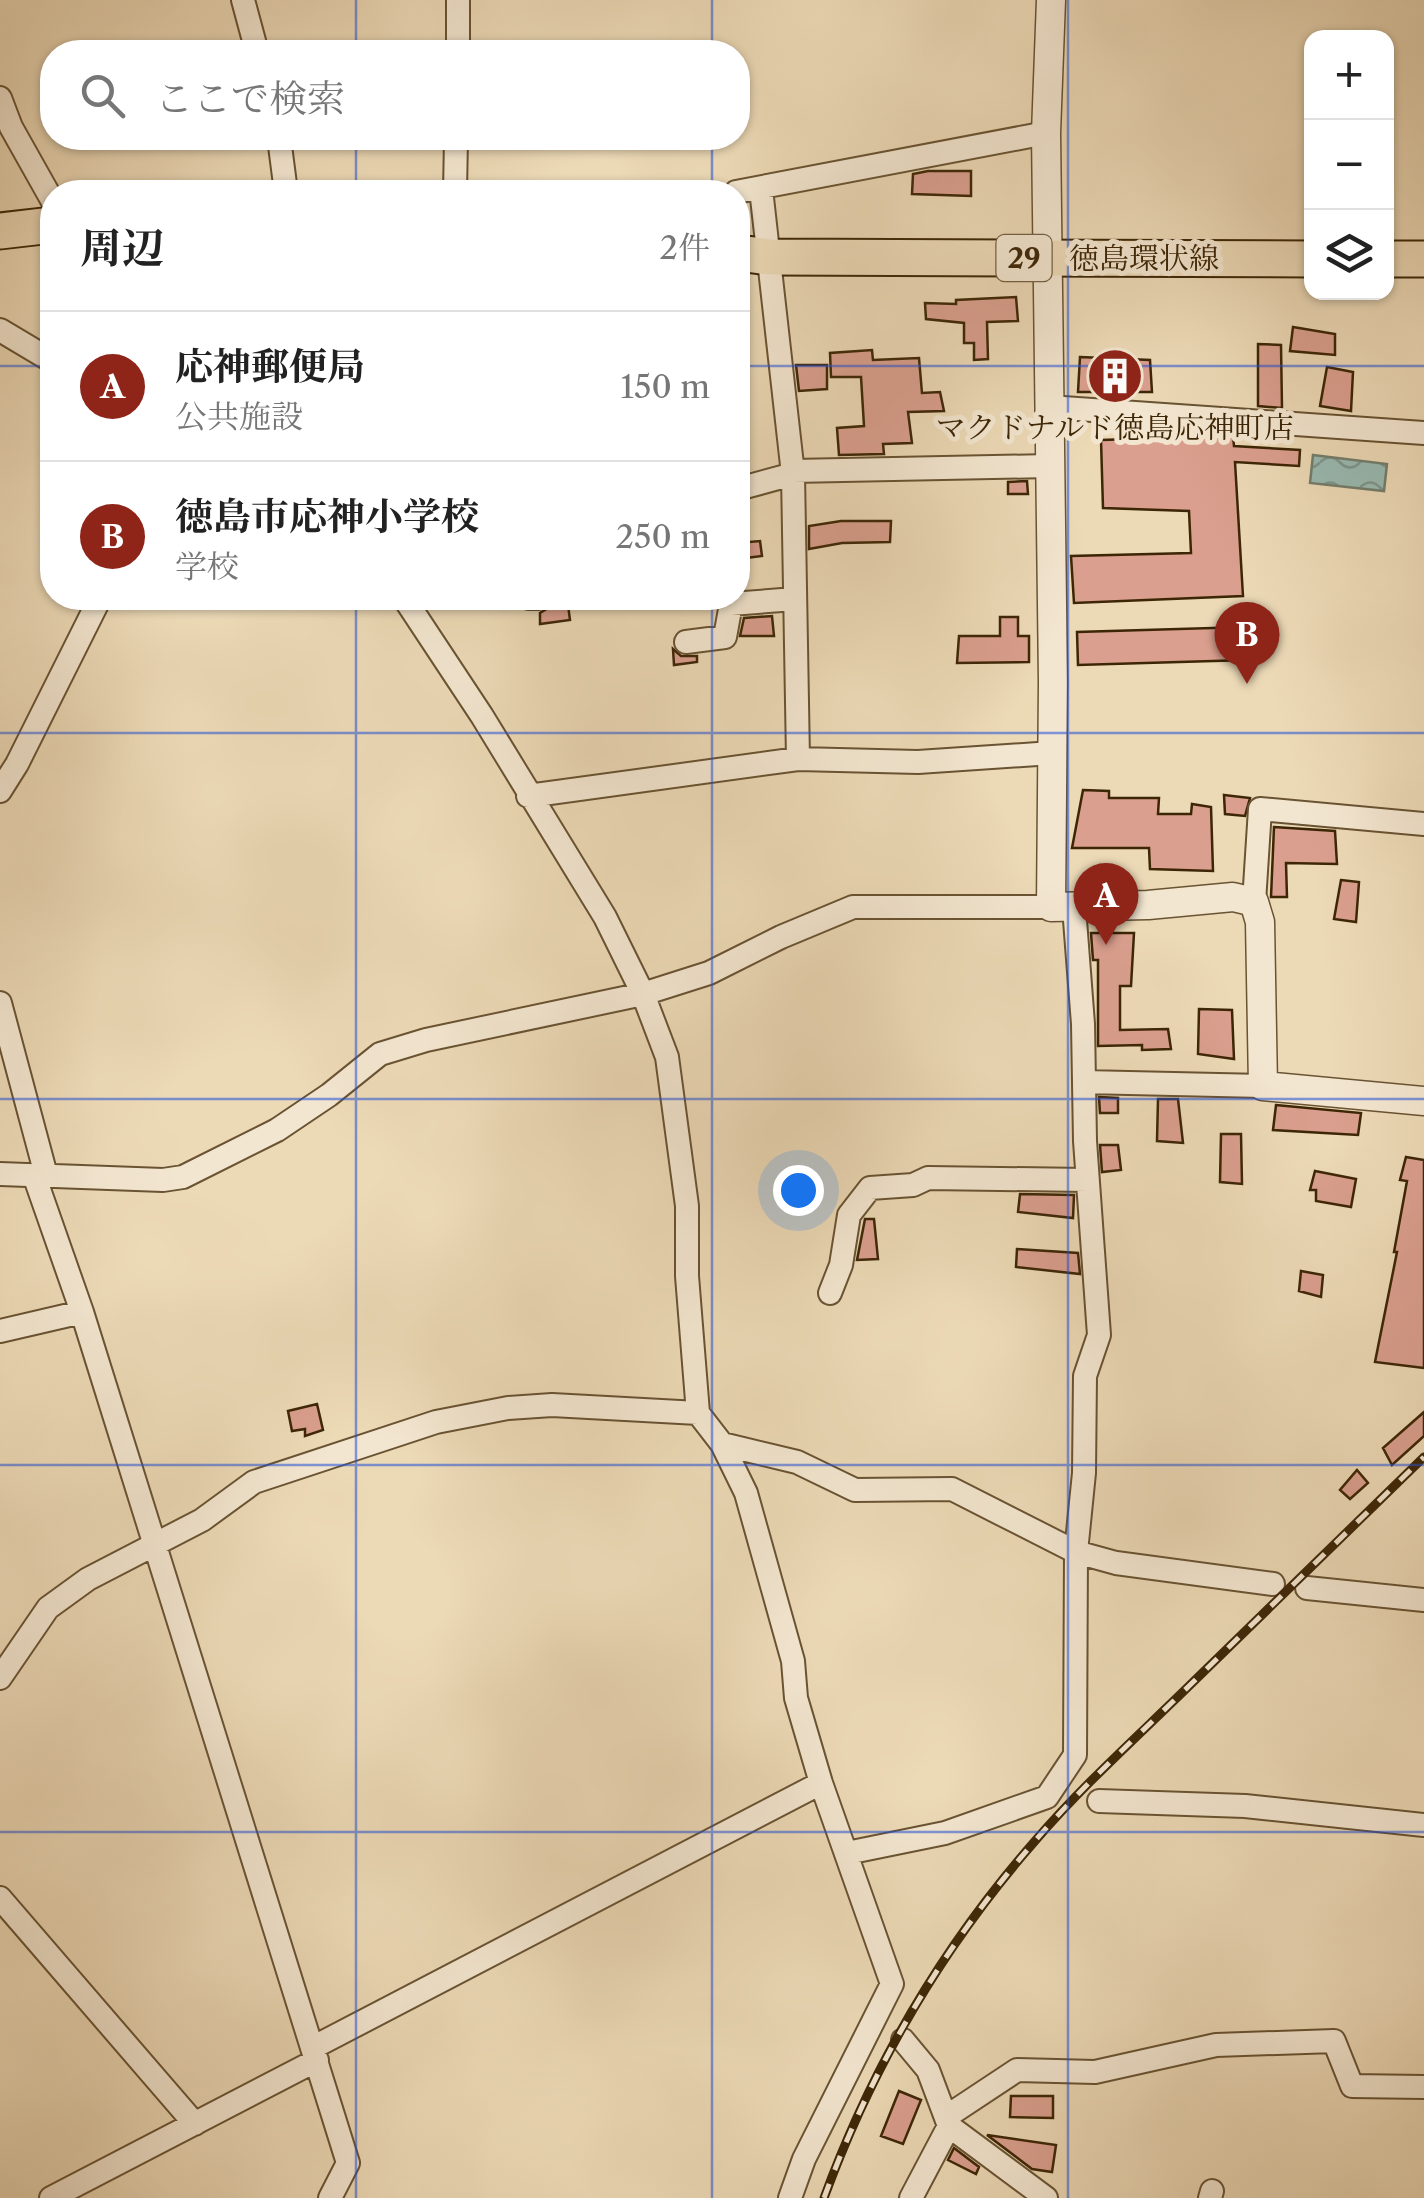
<!DOCTYPE html>
<html lang="ja">
<head>
<meta charset="utf-8">
<style>
	body { margin:0; font-family:"Libre Caslon Text","Noto Serif JP",serif; background:#f6f6f6; color:#222 }
	.controls { position:absolute; right:30px; top:30px; display:grid; overflow:hidden; border-radius:20px; box-shadow:0 2px 8px #0004 }
	.controls button { width:90px; height:90px; display:grid; place-items:center; padding:0; border:0; border-bottom:2px solid #e0e0e0; background:#fff; color:#222; font:50px sans-serif }
	.you { position:absolute; left:798px; top:1190px; width:35px; height:35px; margin:-25px; border:8px solid #fff; border-radius:50%; background:#1a73e8; box-shadow:0 0 0 15px #1a73e833 }
	.badge { display:grid; place-items:center; width:65px; height:65px; border-radius:50%; background:#8f2418; color:#fff; font-size:32px; font-weight:700 }
	.pin { position:absolute; translate:-50% -82px; filter:drop-shadow(0 2px 5px #0008) }
	.pin::after { content:''; position:absolute; top:52px; width:35px; height:30px; background:inherit; clip-path:polygon(0 0,100% 0,50% 100%) }
	.list { margin:0; padding:0; list-style:none }
	h2 { display:flex; justify-content:space-between; align-items:center; height:130px; margin:0; padding:0 40px; font-size:42px }
	h2 small { font-size:32px; font-weight:400; color:#767676 }
	.list li { display:grid; grid-template-columns:65px 1fr auto; gap:30px; align-items:center; box-sizing:border-box; height:150px; padding:0 40px; border-top:2px solid #e0e0e0 }
	.list b { display:block; font-size:38px; white-space:nowrap }
	.list p { margin:0; font-size:32px; white-space:nowrap; color:#767676 }
	.list em { font-size:32px; font-style:normal; color:#767676 }
	.icon { flex:none; width:55px; height:55px; fill:none; stroke:currentColor; stroke-width:2; stroke-linecap:round; stroke-linejoin:round }
	.map { position:relative; flex:none; width:1424px; height:2198px; overflow:hidden }
	.search { position:absolute; background:#fff; box-shadow:0 2px 8px #0004; left:40px; top:40px; width:710px; height:110px; display:flex; align-items:center; gap:25px; box-sizing:border-box; padding:0 35px; border-radius:40px; color:#767676; font-size:38px }
	.panel { position:absolute; background:#fff; box-shadow:0 2px 8px #0004; left:40px; top:180px; width:710px; height:430px; border-radius:40px }
	.map>svg:first-child { display:block }
	.water { fill:url(#water-waves); stroke:#747f6d; stroke-width:2.5 }
	.building { fill:#da9f8e; stroke:#3d2606; stroke-width:2.5 }
	.lines { fill:none; stroke-linecap:round; stroke-linejoin:round }
	.minor-casing { stroke:#695332; stroke-width:26 }
	.tertiary-casing { stroke:#695332; stroke-width:31 }
	.primary-casing { stroke:#3d2606; stroke-width:39 }
	.minor { stroke:#f3e6d0; stroke-width:22 }
	.tertiary { stroke:#f3e6d0; stroke-width:28 }
	.primary { stroke:#ecd9b6; stroke-width:35 }
	.rail-casing { stroke:#3d2606; stroke-width:9 }
	.rail { stroke:#f3e6d0; stroke-width:5; stroke-dasharray:15; stroke-linecap:butt }
	.grid { fill:none; stroke:#1d4ed8; stroke-width:2.5; stroke-opacity:0.55 }
	.labels { text-anchor:middle; stroke-width:10; stroke-linejoin:round; paint-order:stroke }
	.shield { fill:#f3e6d0; stroke:#746043; stroke-width:2.5 }
	.shield-label { font-size:28px; font-weight:bold; fill:#3d2606 }
	.street-label { font-size:30px; fill:#3d2606; stroke:#f3e6d0 }
	.poi-label { font-size:30px; fill:#3d2606; stroke:#f3e6d0 }
</style>
</head>
<body>
<div class="map">
<svg width="1424" height="2198" viewBox="0 0 1424 2198">
	<defs>
		<pattern id="water-waves" width="16" height="10" patternUnits="userSpaceOnUse" patternTransform="scale(2.5)"><rect width="16" height="10" fill="#99bab2"/><path d="M0 5q4-4 8 0t8 0" fill="none" stroke="#7e978f"/></pattern>
	</defs>
	<rect width="100%" height="100%" fill="#ecd9b6"/>
	<filter id="stains"><feTurbulence type="fractalNoise" baseFrequency=".002" numOctaves="4"/><feColorMatrix values="0 0 0 0 .2 0 0 0 0 .09 0 0 0 0 .02 0 0 0 .5 -.17"/></filter>
	<radialGradient id="worn" r=".72"><stop offset=".6" stop-color="#630" stop-opacity="0"/><stop offset="1" stop-color="#630" stop-opacity=".3"/></radialGradient>
	<path class="water" d="M1313,455l74,9 -3,27 -74,-8z"/>
	<path class="building" d="M928,171h43v25l-59,-2 1,-20z
		M1016,297l2,24 -31,1 1,37 -14,1v-17h-10v-20l-38,-4 -1,-16 31,1v-4z
		M1293,327l42,7v21l-45,-4z
		M1258,344l23,1 1,63 -24,-2z
		M872,350l1,10 46,-2 3,35 18,-1 4,19 -36,1 4,31 -29,1 1,10 -45,1 -2,-27 27,-2 -3,-49h-30l-1,-24z
		M1080,357l70,3 2,32h-74z
		M796,365h31v24l-28,2z
		M1327,367l26,5 -2,39 -31,-5z
		M1233,436l1,10 66,4 -1,16 -64,-4 8,134 -169,7 -3,-47 120,-3 -2,-42 -86,-3 -2,-68z
		M1027,481l1,13h-20v-12z
		M841,521h50l-1,21 -48,1 -33,6v-23z
		M760,541l2,15 -24,3v-16z
		M568,605l2,15 -30,4v-11l10,-6z
		M772,616l2,20h-34l4,-18z
		M1000,617h18v19h11v26l-72,1 2,-27h41z
		M1246,627l1,33 -169,5 -1,-33z
		M673,649l8,7h16v6l-23,3z
		M1083,790l26,1v7h50l-1,16h33l1,-10 19,3 2,64 -63,-2 -1,-21h-77z
		M1224,795l26,3 -5,18 -20,-2z
		M1274,827l61,4 2,33 -51,-1 1,34h-16z
		M1341,880l18,2 -3,40 -22,-3z
		M1091,933h43l-3,53h-11v44l48,-1 3,20 -29,1v-5l-44,1v-86h-5z
		M1199,1009l33,1 2,49 -36,-5z
		M1099,1097l19,1v15h-18z
		M1158,1099h20l5,44 -26,-2z
		M1276,1105l85,8 -3,22 -85,-5z
		M1221,1134h20l1,50 -22,-2z
		M1100,1145h18l3,25 -19,2z
		M1406,1157l18,3v208l-49,-6 22,-110h-3l13,-71 -7,-1z
		M1315,1171l41,8 -5,28 -35,-6v-11h-6z
		M1020,1194l54,1 -1,23 -55,-6z
		M865,1219h9l4,40 -21,1z
		M1017,1249l61,4 2,21 -64,-7z
		M1301,1271l22,4 -2,22 -22,-6z
		M317,1404l6,26 -18,6v-7l-13,2 -4,-20z
		M1424,1412v24l-32,29 -9,-17z
		M1357,1470l11,13 -18,16 -10,-9z
		M899,2091l22,9 -18,44 -22,-8z
		M1011,2096h42v22l-43,-1z
		M987,2135l69,10 -4,27 -20,-3z
		M954,2148l25,19 -3,7 -28,-14z"/>
	<g class="lines">
		<g class="minor-casing">
			<path id="minor" d="M243,0l14,52
				M458,52v-52
				M0,98l11,29 41,73
				M279,138l7,54
				M761,189l32,285 5,285
				M455,192l1,-54
				M736,192l310,-59
				M0,330l52,31
				M1049,407l375,26
				M793,471l256,-5
				M738,489l55,-15
				M404,598l78,118 123,201 38,77 24,63 20,149v70l11,137 24,31 24,49 47,168 3,37 25,85 71,201 -88,175 -14,39
				M529,598h9
				M686,642l39,-5 6,-33 64,-5
				M0,791l17,-27 83,-166
				M528,796l270,-37 120,3 134,-9
				M1254,902l6,-93 164,15
				M1074,907l9,117 2,117 14,194 -14,41 -1,97 -8,79 40,11 157,21
				M0,1003l46,172
				M1084,1082l179,4
				M0,1174l163,6 20,-3 94,-47 52,-35 51,-41 46,-14 217,-46 66,-21 72,-36 72,-30h198
				M34,1175l48,137 266,851 -18,35
				M830,1293l11,-28 8,-50 21,-27 43,-3 15,-7 159,2
				M0,1331l82,-19
				M722,1444l75,18 58,28 97,-1 124,63 -1,203 -28,42 -102,36 -98,20
				M1307,1588l117,12
				M0,1678l48,-70 40,-29 114,-59 52,-38 182,-60 72,-14 44,-3 146,8
				M1099,1801l146,5 179,19
				M0,1898l195,226
				M903,2040l25,30 21,56 97,72
				M312,2048l509,-265
				M946,2117l71,-47 78,2 121,-27 118,-4 18,45 72,1
				M51,2198l266,-138
				M911,2198l38,-72
				M1210,2198l2,-7"/>
		</g>
		<g class="tertiary-casing">
			<path id="tertiary" d="M1051,0l-5,133 7,549 -2,225 97,-2 85,-8 21,5 6,20 3,164 161,15"/>
		</g>
		<g class="primary-casing">
			<path id="primary" d="M0,231l52,-6
				M738,253l32,4 542,2
				M1386,259h38"/>
		</g>
		<use href="#minor" class="minor"/>
		<use href="#tertiary" class="tertiary"/>
		<use href="#primary" class="primary"/>
		<g class="rail-casing">
			<path id="rail" d="M824,2198c48,-131 119,-252 211,-357 48,-56 103,-105 155,-156 78,-76 156,-152 234,-228"/>
		</g>
		<use href="#rail" class="rail"/>
	</g>
	<path class="grid" d="M356,0v52M712,0v52M1068,0v2198M356,138v54M712,138v54M0,366h52M738,366h686M356,598v1600M712,598v1600M0,733h1424M0,1099h1424M0,1465h1424M0,1832h1424"/>
	<defs>
		<g id="building-disc" transform="scale(2.875)"><circle r="9.5" fill="#8f2418" stroke="#f3e6d0"/><path d="M-4-6H4V6H1V3H-1V6H-4ZM-2.5-4.3h1.7v1.8h-1.7ZM.8-4.3h1.7v1.8H.8ZM-2.5-1h1.7V.8h-1.7ZM.8-1h1.7V.8H.8Z" fill="#fff"/></g>
	</defs>
	<g fill-rule="evenodd">
		<use href="#building-disc" x="1115" y="376"/>
	</g>
	<g class="labels">
		<rect class="shield" x="996.5" y="235" width="55" height="46" rx="8"/>
		<g class="shield-label">
			<text x="1024" y="268">29</text>
		</g>
		<g class="street-label">
			<text x="1144" y="269">徳島環状線</text>
		</g>
		<g class="poi-label">
			<text x="1115" y="438">マクドナルド徳島応神町店</text>
		</g>
	</g>
	<rect width="100%" height="100%" filter="url(#stains)"/>
	<rect width="100%" height="100%" fill="url(#worn)"/>
</svg>
<div class="controls">
<button>+</button>
<button>−</button>
<button><svg class="icon" aria-label="layers" viewBox="0 0 24 24"><path d="M12 4l9 5-9 5-9-5zM3 14l9 5 9-5"/></svg></button>
</div>
<div class="you"></div>
<div class="pin badge" style="left:1106px;top:945px">A</div>
<div class="pin badge" style="left:1247px;top:684px">B</div>
<div class="search"><svg class="icon" aria-label="search" viewBox="0 0 24 24"><circle cx="10" cy="10" r="6"/><path d="M15 15l6 6"/></svg>ここで検索</div>
<section class="panel">
<h2>周辺<small>2件</small></h2>
<ul class="list">
<li><span class="badge">A</span><div><b>応神郵便局</b><p>公共施設</p></div><em>150 m</em></li>
<li><span class="badge">B</span><div><b>徳島市応神小学校</b><p>学校</p></div><em>250 m</em></li>
</ul>
</section>
</div>
</body>
</html>
